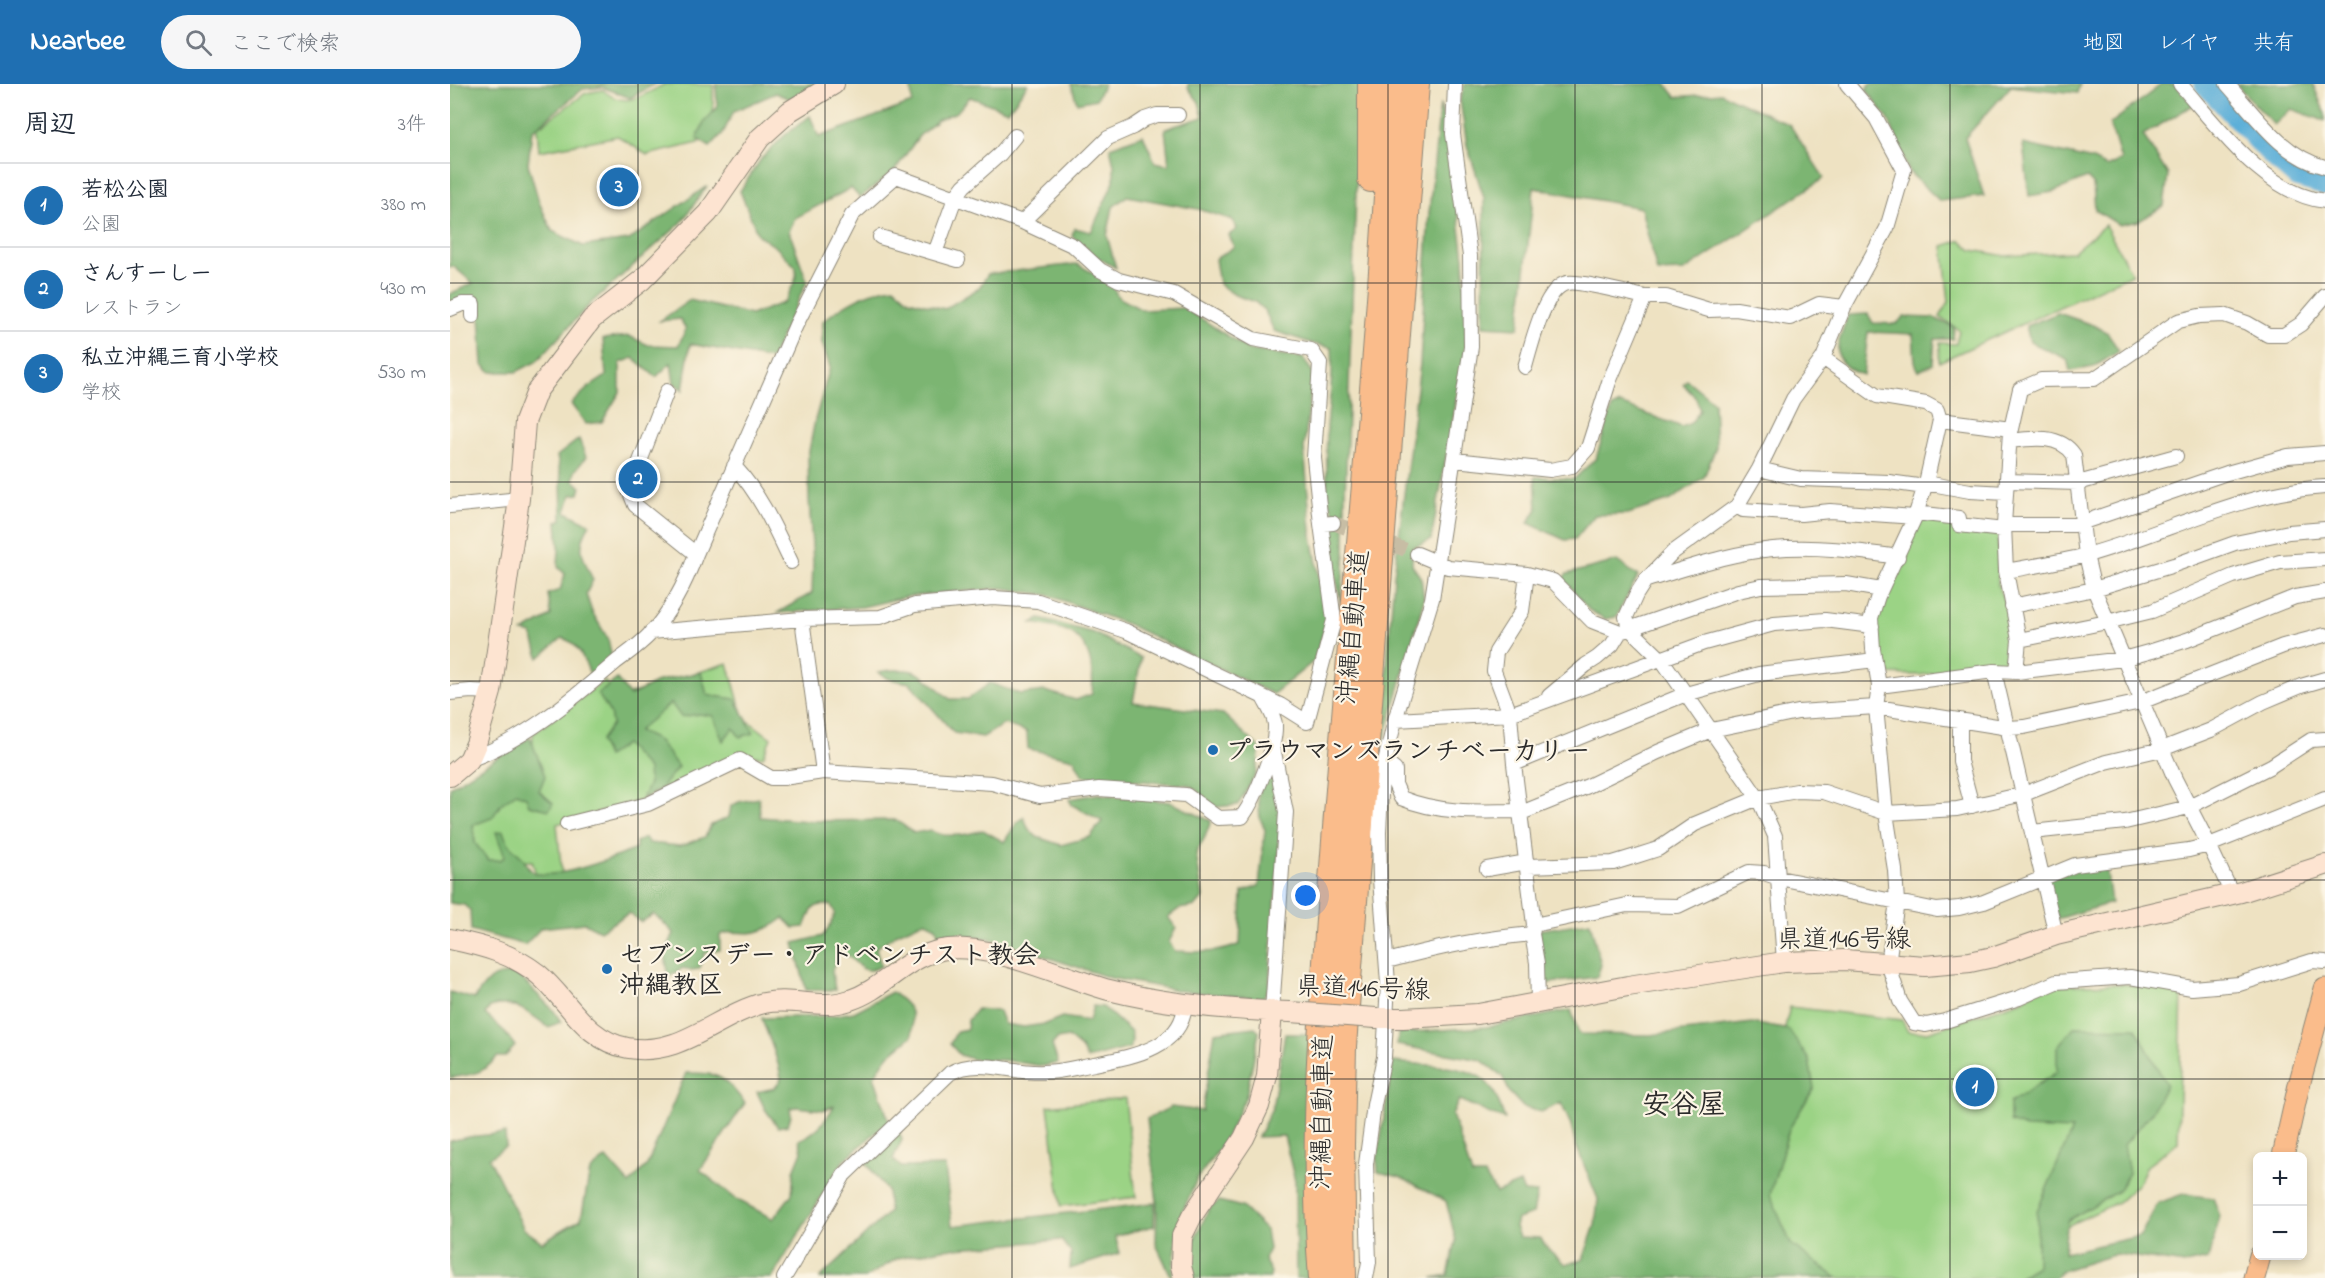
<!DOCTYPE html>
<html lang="ja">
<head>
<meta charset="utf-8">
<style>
	body { margin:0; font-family:"Indie Flower","Klee One",sans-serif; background:#f6f6f7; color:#1f2937 }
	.controls { position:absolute; right:18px; bottom:18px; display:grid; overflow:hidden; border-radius:9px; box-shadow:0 3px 9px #0003 }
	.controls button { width:54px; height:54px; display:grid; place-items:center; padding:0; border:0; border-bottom:2px solid #e0e1e3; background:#fff; color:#1f2937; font:30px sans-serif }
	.you { position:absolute; left:856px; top:812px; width:21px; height:21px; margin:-15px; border:4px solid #fff; border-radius:50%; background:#1a73e8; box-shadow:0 0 0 9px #1a73e833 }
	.badge { display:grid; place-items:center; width:39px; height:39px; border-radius:50%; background:#1f6fb2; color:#fff; font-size:20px; font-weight:700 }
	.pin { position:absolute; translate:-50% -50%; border:3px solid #fff; box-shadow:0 2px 6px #0006 }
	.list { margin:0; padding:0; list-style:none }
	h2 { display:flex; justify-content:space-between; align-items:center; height:78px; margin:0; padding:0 24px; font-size:26px }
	h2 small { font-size:20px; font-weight:400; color:#747a83 }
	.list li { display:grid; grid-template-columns:39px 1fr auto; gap:18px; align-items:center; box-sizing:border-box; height:84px; padding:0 24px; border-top:2px solid #e0e1e3 }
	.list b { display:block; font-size:22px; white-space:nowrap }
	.list p { margin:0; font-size:20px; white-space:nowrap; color:#747a83 }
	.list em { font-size:20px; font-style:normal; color:#747a83 }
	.icon { flex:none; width:33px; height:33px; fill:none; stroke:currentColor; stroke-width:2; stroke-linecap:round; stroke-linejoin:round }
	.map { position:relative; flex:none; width:1875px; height:1194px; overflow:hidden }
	header { display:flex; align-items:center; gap:36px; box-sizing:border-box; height:84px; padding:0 30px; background:#1f6fb2; color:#fff }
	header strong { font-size:28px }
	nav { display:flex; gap:33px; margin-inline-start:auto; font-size:21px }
	.search { width:420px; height:54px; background:#f6f6f7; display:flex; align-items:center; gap:15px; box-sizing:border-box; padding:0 21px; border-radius:33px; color:#747a83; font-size:22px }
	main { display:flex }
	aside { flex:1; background:#fff }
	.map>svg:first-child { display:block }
	.green { fill:#9bd385; stroke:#637f58; stroke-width:1.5 }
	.forest { fill:#7cb572; stroke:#54704e; stroke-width:1.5 }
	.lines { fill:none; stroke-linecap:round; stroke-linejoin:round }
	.river { stroke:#5cafd8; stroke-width:22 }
	.street-tunnel { stroke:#c7bda4; stroke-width:14; stroke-dasharray:14 7; stroke-linecap:butt }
	.street-casing { stroke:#8c8676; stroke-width:16 }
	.secondary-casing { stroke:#8c8676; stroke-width:22 }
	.primary-casing { stroke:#8c8676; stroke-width:23 }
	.highway-casing { stroke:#8c8676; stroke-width:28 }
	.street { stroke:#fff; stroke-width:14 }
	.secondary { stroke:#fde4d1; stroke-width:20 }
	.primary { stroke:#fabc8b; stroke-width:21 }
	.highway { stroke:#fabc8b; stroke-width:26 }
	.secondary-bridge-casing { stroke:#8c8676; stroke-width:22; stroke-linecap:butt }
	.secondary-bridge { stroke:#fde4d1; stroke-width:20 }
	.grid { fill:none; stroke:#2b2b2b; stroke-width:1.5; stroke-opacity:0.55 }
	.poi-dot { fill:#1f6fb2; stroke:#fcf5e5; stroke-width:2 }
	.labels { text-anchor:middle; stroke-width:4.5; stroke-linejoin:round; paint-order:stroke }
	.street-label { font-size:26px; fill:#2b2b2b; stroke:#fcf5e5 }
	.poi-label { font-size:26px; font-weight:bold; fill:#2b2b2b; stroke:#fcf5e5; text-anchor:start }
	.quarter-label { font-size:28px; font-weight:bold; fill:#2b2b2b; stroke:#fcf5e5 }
</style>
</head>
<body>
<header>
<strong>Nearbee</strong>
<div class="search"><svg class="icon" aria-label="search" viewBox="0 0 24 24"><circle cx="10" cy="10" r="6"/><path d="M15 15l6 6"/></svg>ここで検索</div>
<nav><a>地図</a><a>レイヤ</a><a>共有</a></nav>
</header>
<main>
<aside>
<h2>周辺<small>3件</small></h2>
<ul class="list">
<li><span class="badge">1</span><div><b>若松公園</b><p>公園</p></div><em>380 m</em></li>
<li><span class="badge">2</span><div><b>さんすーしー</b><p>レストラン</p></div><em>430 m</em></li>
<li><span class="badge">3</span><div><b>私立沖縄三育小学校</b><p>学校</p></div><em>530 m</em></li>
</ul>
</aside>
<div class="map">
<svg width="1875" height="1194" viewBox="0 0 1875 1194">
	<rect width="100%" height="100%" fill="#fcf5e5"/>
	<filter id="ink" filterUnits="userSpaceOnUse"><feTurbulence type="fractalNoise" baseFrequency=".0167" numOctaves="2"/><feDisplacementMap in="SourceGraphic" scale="12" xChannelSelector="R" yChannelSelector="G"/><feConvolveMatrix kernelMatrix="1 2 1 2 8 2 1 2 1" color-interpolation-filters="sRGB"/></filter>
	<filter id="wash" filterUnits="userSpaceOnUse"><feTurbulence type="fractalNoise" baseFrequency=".008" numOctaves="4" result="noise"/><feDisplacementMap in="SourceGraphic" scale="24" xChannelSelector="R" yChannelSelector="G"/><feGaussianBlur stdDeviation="1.35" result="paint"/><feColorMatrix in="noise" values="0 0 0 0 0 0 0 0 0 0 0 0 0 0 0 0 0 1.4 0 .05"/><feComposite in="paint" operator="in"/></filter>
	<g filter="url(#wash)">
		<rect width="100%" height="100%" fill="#eee2c2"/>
		<path class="green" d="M215,0l48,1v28l-15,30 -51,12 -29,-19 -79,15 -2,-23 49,-35 17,-3c22,20 40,5 62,-6z
			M1655,141l27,49 -193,88 1,-19 16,1 3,-14 -19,-13 9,-15 -6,-56 18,-6 11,10 33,6 68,-4z
			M1470,435l31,4 6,8 41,4v50l16,44 -2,35 -93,11 -38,-1 -6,-54 5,-21z
			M278,579l15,54 28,21 -8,19 -22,-3 -102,47 -82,23 5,51 -25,3 -5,-17 -54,3 -7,-51 61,-27 1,-52 71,-53 16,16z
			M1672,900l60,7 -4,151 -31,24 -9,18 -20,18 -62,29 -23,47h-271l-36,-7 64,-264 112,13 6,12h20l95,-32 19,-14z
			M675,1014l11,99 -75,9 -13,-100z"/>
		<path class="forest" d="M0,0h205l-25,14 -28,-11 -19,2 -51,42 -4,33 11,38 13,29 31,15 46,-6 78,-54 -26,37 -91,81 -54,58 -20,10h-25l-8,-7 -4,-66 -14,1 -15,5v-11l23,-11 -19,-16h-4z
			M266,0h102l-28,15 -14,-6 -42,18 -11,22 -13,14 -13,-8 7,-17 13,-14z
			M461,0h117l-20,27 -38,-14 -13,15 -19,8 -19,16 -24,34 -35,28 -9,-10 -56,30 -6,13 18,50 -36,78 -81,-15 -7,46 -9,-7 -3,-20 -15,14 -23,-19 -13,5v29l-18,30 -16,2 -15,-20 17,-16 18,-12 -3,-37 26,-3 19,9 30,1 8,-17 -6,-10 -20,2 30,-21 61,15 34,-13 11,-24v-11l-19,-19 -19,-13 -18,-44 21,-32 23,-23 26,-20 9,21 93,-34z
			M621,0h33l-8,15 -19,4z
			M738,0h172l-15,411v61l-4,46 -13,-62c18,-26 -1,-27 -1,-51 0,-21 -1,-41 0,-62 2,-27 7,-50 5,-79l-21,-5 -37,-12 -9,-20 -10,-9 -20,-7 -16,-11 -4,-25 19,-12 -5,-12 8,-6 -4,-9 -35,-11 -71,-13 -14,11 -6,29 9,32 -19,-11 -25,-21 2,-8 17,4 23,-51v-16l-4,-18 33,-12 12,27 14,3 -4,-36 38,-12 -4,-15 -11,-14z
			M1015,0h201l10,13 45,-4 69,32 34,53 -140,93 -27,1 -16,-64 -107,-20 -15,140 -36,-2 1,-128 -17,-53 -7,-45z
			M1421,0h209l-3,9 -66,-7 -46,52 19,58 -44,5 -31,-29 -20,-52 -23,-31z
			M1712,0h13l18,21 -50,30 25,40 -4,31 -25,15 -20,4 -24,-15 -2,-26 -6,-6 -34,14 -24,4 -6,-52 70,16 13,7 15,-7 -11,-36z
			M1786,0h77l12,30v7l-34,-12 -17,16z
			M990,20l8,32 16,122 2,89 -35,193 -18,7 -1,18 9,13 3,21 -44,157 14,-180 26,-212 9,-151z
			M627,180l34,19 7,14 24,13 43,-2 64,42 54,8 10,15 -9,74 7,83 16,91 -13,40 -41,33 -146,-70 -79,-29 -45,-7 -93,8 -48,11 -85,6 35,-20 1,-31 -4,-63 -1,-43 7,-36 15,-53 -8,-24 1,-22c21,-17 44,-31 71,-34l15,13 36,9 34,-21 9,-14z
			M1608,229l35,12 15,8 11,18 -25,16 -24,4 -3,-12 -37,-17 -4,-16z
			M1418,230l5,9 23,1 8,-7 30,1 20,9 -1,12h-18l-2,25 -15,7 -3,-9 -2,-28 -45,-2 -5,43c-37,-13 -25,-31 -15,-60z
			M1237,296l27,22 2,45 -12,30 -33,23 -43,14 -33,1 -20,24 -10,1 -37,-17 9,-14 -2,-32 39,2 22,-21 16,-50 8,-4 62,23 9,-4 9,-13 -4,-12 -13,-14z
			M129,355l7,18 -11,14 -2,9 8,7 -2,7 -8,1 -5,17 24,12c-15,24 -7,33 3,56l-7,14 6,18 16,27 4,19 -21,18c-7,-15 -11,-33 -29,-38l-23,20 -7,-24 -9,-2 28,-16 -3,-22 12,-4 5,-16 -7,-7 1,-19 -2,-26 5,-3 -1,-40 -4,-23z
			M1167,477l21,15 -22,41 -11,2 -16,-9 -26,-32 4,-4z
			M590,535l54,14 47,25 -8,44 90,12 37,34 -4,26 -18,31 -22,2 -26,-22 -107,-9 -9,-17 -46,-10 -1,-17 -23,-8 -21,13 -29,-4 -44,-50 -21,-4 -11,-7c42,-7 42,2 72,27h18l22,-16 30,11 25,-3 31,9 16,-6c2,-22 0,-46 -19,-60 -8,-6 -31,-9 -41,-11z
			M251,588l6,23 28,4 19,34 -14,4 -7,-9 -10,13 -10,-25 -14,-2 -18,3 -10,-14 -33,28 21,10 19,26 -18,22 -18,10 7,-16 -1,-14 -23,-25 -18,13 -7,-16 12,-17 -2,-11 -12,-19 19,-15 13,17 29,-15z
			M80,653l15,39 -6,15 14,12 -4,7 -20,-5 -3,-8 -10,-4 -15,11 -9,14 -19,7 2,18 13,17h12l5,-3 -9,-25 7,-1c3,12 10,18 19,26 4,5 6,12 11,15 18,10 83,-15 103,-23v-7l9,-4 4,5 31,3 25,-9 6,-12 18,-8 2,-11 8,-4 20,-4 1,19 48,4 88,-1 18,13 16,-3c13,9 38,5 53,0l21,12 12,-18 8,-7 4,11 9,9 24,8 29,-8 12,-16 -30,-16 -3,-6 29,-5 72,8 41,19 -6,16 -9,16 7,45 -7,8 -17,3 -11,8 8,11 -7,14 6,9c23,1 44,3 65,-7l2,-52 17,-6 6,-56 -5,-12 -2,-22 9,-24 7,2 8,38 -13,175 -6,11 -81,-7 -71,-13 -123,-40 -27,-2 -22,2 -3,-11 -12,-6 -26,12 -22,15 5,18c-24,14 -23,-12 -43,-13l-6,18 3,19h-29l-12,-47 29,-7 8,-12 4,-11 -4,-8c-20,-2 -19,5 -26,22l-11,1 -10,-10c-10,8 -22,14 -35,15 -11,0 -19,-3 -29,2v15l-15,3 -6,16 -8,1 -8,-2 -15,9 -3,-24 9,-20 -20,-19 -13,8 -12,-9 -29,18 -15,-8 -44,5 -16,17 -54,-15 -1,-20 -6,-5 -14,-2v-116z
			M1656,780l5,39 -54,16 -11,-40 30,-11z
			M1140,838l11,43 -4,12 -54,7 -4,-54z
			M66,889l38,38 7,11 -13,5c-18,-14 -35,-28 -58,-20l-5,7 18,16 12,16 -10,11h-8c-15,18 -24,17 -47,21v-86l24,7c15,-21 16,-24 42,-26z
			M442,908c20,16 22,18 20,44l-24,20 -14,20 15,45 -46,40 -71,117h-322v-137l18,-4 37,-4 1,13 -17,12 35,71 18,13 39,-23 9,-48 16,-13 23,26 18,-19 39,-92c35,0 37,3 59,30l-45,67 36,29 37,20 19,-25 2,-23 8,-20 -3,-11c17,-7 26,-18 35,-34l-11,4 -26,-3 -7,1 1,7 -3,10 -10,2 -13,-18 -8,-17 18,-4 6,-9c-2,-21 -13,-41 -19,-61l69,-2 23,-4z
			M643,922l10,1 28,25 1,8 -2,8 -43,11 -6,-11 -13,-11 -11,2 -5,6 6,18 -15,3 -39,-6 -32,-1 -12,-4 -10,-11 7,-13 10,-2 1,-9 9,-11 22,2 5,13 20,3 21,-3 17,-7 27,4z
			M1121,926l8,24 71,1 102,-12 37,7 20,30 5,28 -25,41 -19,66 21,49 46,34h-405l16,-3 8,-34 -10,-40 -46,-24 -22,-5 -1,-12 16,-98c25,3 75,2 92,19 11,10 15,25 20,38 -17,-4 -29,-13 -46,-19l-7,15 20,60h13l11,18 24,-10 4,9 13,1 -4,21 -16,5 -2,8 4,10 21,1 9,12 16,14 18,-4 12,-35 3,-26 -23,-56 -4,-18 -10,-22 -20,9 -18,-5 -13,-14 -8,-17 -21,-16 -85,-15 3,-12 87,-6z
			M805,943l4,5 -13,64 -22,46 -27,37 -17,38 -8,61 -16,-34 1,-42 -10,-83 24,-12 31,4 13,-79z
			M1624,943l62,1 30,56 -14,28 -28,33 5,28 -11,18 -51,30 -3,32 76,-17 18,-33 25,-9 30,4 7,18 -12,43 -23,5 -69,-10 -55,17 -6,7h-38l20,-12v-55l35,-81 -46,-2 -16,-6v-19l47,-31v-25z
			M835,950h26l-1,244h-14l-1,-97 -11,-45 -26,1 14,-29z
			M449,1046l3,10 -9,19 8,8 44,-1 7,60 203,-23 -1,23 -39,10 5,17 -50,16 1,-17 -10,-12 -119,9 -44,9 -33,20h-45l69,-66 -2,-21 -22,-30z
			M769,1117l23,6 24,23 3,19 -5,10 7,13 -1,6h-76l-5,-27 20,-42z"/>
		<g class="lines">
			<path class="river" d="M1755,0l66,70 26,23 28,8"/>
		</g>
	</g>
	<g filter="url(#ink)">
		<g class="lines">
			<path class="street-tunnel" d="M883,439l84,31"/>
			<g class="street-casing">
				<path id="street" d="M1397,0l29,34 28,52 -17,58 -43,79 -21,51 54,38 49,8 11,6 3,10 71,9 9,-40 21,-9 53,-1 84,-58 21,-5 25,-1 23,8 21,12h16l17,-11 24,-28
					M1730,0c38,43 85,110 145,117
					M1777,0c28,31 56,73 98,83
					M572,138l86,-84 25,-11 12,-8 12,-4h21
					M430,153l78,23
					M485,169l20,-55 9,-12 36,-32 15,-18
					M0,225l12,-5h11v12
					M1075,283c6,-20 19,-80 42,-84 10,-3 64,11 78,14
					M217,307l-38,99 6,15 61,49
					M1490,336l-14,63 -11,34 -37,79 -7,22 2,31 6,37 -3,21 10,106 9,57 2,32 -9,61 12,38 14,22 12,2 19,-4 74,-23 37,-16 74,-5 62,11 47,-4 73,-23 13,1
					M1560,357c22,-3 50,-7 64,14l12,100 8,34 81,190 34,66 23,49
					M1005,376l95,10 22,-4 16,-18 21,-66 36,-85h21l43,13 27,-1 54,9 29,-14 25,3
					M284,382c26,28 41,62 57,96
					M1309,385l42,10 88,3 36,5
					M1557,397l71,2 98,-27
					M1476,399l44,8 36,2
					M0,422l69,-7
					M1287,422l6,4 58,4 29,-3 85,6
					M1466,429l43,5v7l45,5
					M1554,441h71l152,-52 61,-17 37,-3
					M967,470l31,13 79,7 26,7 39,40 28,11 118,-41 23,-5 85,-2 35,6
					M1556,487c27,-5 55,-9 81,-16 79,-22 155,-63 238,-68
					M1197,496c41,-12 83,-27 126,-31 42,-4 84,2 125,8
					M1562,522l82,-17 80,-24 61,-22 54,-11 36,-3
					M352,535l21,153
					M201,548l151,-13 78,-2 35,-12 78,-7 45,3 88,30 154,74 27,17 27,-102 -13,-96 12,-1
					M1569,556l88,-18 45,-11 81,-35 47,-14 45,-3
					M1544,587l62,264
					M1566,588l107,-13 29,-8 35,-11 108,-43 30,-5
					M1429,602l115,-15 22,1 3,-32 -13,-69 -2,-46 6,-93
					M0,609l21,-2 20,1
					M1099,612l37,-31 11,-7 15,-13 8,-13
					M945,636l115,-6 194,-71 70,-19 51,-4 47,6
					M1510,636v41l12,45
					M19,676c55,-20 103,-60 147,-98 12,-9 25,-18 35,-29 20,-22 35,-51 45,-79l100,-229 56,-110 44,-39 126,46 52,24 26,24 19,10 55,14 79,45 58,11 9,13 -6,95 7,66
					M935,678l10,8v14l6,14c36,15 74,14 113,13l7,2 67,-27 70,-34 53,-22 87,-18 78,-5 133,21 15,-1 117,-25 142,-56 42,-11
					M1064,680l172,-70 73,-20 116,-14
					M117,740l81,-20 92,-44 31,18h12l40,-6 169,11 48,13 59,-7 87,6 32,23 24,-1c14,-19 34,-69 33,-92 0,-8 -7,-18 -11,-26
					M1582,748l93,-10 64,-15 82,-41 40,-26 14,-1
					M1078,782l85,-3 23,-7 22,-7 37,-25 63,-26 39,-7 27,1 62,21 71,-4 67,-15 82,-32 56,-13 49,-19 52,-28 38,-16 24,-7
					M1037,785l40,-7
					M1084,841l93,-20 51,1 71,-34 15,1 15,5 158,32 22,-2 25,-6 91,-37 114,-15 20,-5 116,-46
					M1082,850l5,29 1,39
					M937,877c52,-14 92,-22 145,-27l2,-9 -20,-161 -4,-50 -16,-43 2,-19 26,-41 5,-37
					M1334,878l-9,-126 -17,-38 -96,-138 -33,-32 -3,-11 10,-22 9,-14 27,-28 65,-47 22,-37 34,-70 30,-41
					M822,927l14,-199 -13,-65
					M334,1194l60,-103 106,-102c29,-16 63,1 94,-1 17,0 34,-5 50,-8 35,-7 89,-15 91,-60
					M916,1194l3,-16 -3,-98 8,-59 10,-48 4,-74 -8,-104 -1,-47 3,-58 13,-54 37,-121 39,-252 -1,-91 -17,-122 2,-50"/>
			</g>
			<g class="secondary-casing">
				<path id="secondary" d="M0,692l19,-16 7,-16 15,-52 28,-193 6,-77 12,-31 55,-72 50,-39 66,-67 52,-75 30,-27 44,-27
					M0,855c33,7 61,14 88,35 30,25 47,67 90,74 54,9 88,-33 136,-45 28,-6 59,7 86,-3 34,-11 52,-41 91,-50 44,-10 123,28 168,40 59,15 120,20 181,22
					M926,934h27l75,-4 150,-28 156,-24 60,-2 81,6 45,-4 23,-5 63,-22 185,-43 84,-27
					M734,1194l-3,-12 1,-30 10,-20 52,-78 15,-32 8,-30 5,-65"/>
			</g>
			<g class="primary-casing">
				<path id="primary" d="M1833,1072l16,-71 26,-96
					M1804,1194l6,-22"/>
			</g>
			<g class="highway-casing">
				<path id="highway" d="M921,0v95
					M872,1194c-12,-149 3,-301 14,-450 19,-248 46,-496 57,-744
					M893,1194l-2,-133 2,-99 73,-962"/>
			</g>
			<use href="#street" class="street"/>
			<use href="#secondary" class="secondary"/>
			<use href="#primary" class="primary"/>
			<use href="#highway" class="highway"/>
			<g class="secondary-bridge-casing">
				<path id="secondary-bridge" d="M840,928l86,6"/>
			</g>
			<use href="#secondary-bridge" class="secondary-bridge"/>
		</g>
	</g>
	<path class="grid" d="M188,0v1194M375,0v1194M562,0v1194M750,0v1194M938,0v1194M1125,0v1194M1312,0v1194M1500,0v1194M1688,0v1194M0,199h1875M0,398h1875M0,597h1875M0,796h1875M0,995h1875"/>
	<g class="poi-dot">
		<circle cx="763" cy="666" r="6"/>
		<circle cx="157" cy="885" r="6"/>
	</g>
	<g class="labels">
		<g class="street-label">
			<text transform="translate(902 543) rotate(-85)" y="9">沖縄自動車道</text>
			<text x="1394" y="863">県道146号線</text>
			<text transform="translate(913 903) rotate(2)" y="9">県道146号線</text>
			<text transform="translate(871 1028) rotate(-89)" y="9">沖縄自動車道</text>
		</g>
		<g class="poi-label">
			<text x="775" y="675">プラウマンズランチベーカリー</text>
			<text x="169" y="879">セブンスデー・アドベンチスト教会<tspan x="169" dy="30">沖縄教区</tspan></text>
		</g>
		<g class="quarter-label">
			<text x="1234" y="1029">安谷屋</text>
		</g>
	</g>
</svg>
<div class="controls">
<button>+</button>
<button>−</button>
</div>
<div class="you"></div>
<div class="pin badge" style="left:1525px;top:1003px">1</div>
<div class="pin badge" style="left:188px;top:395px">2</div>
<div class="pin badge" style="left:169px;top:103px">3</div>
</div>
</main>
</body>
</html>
